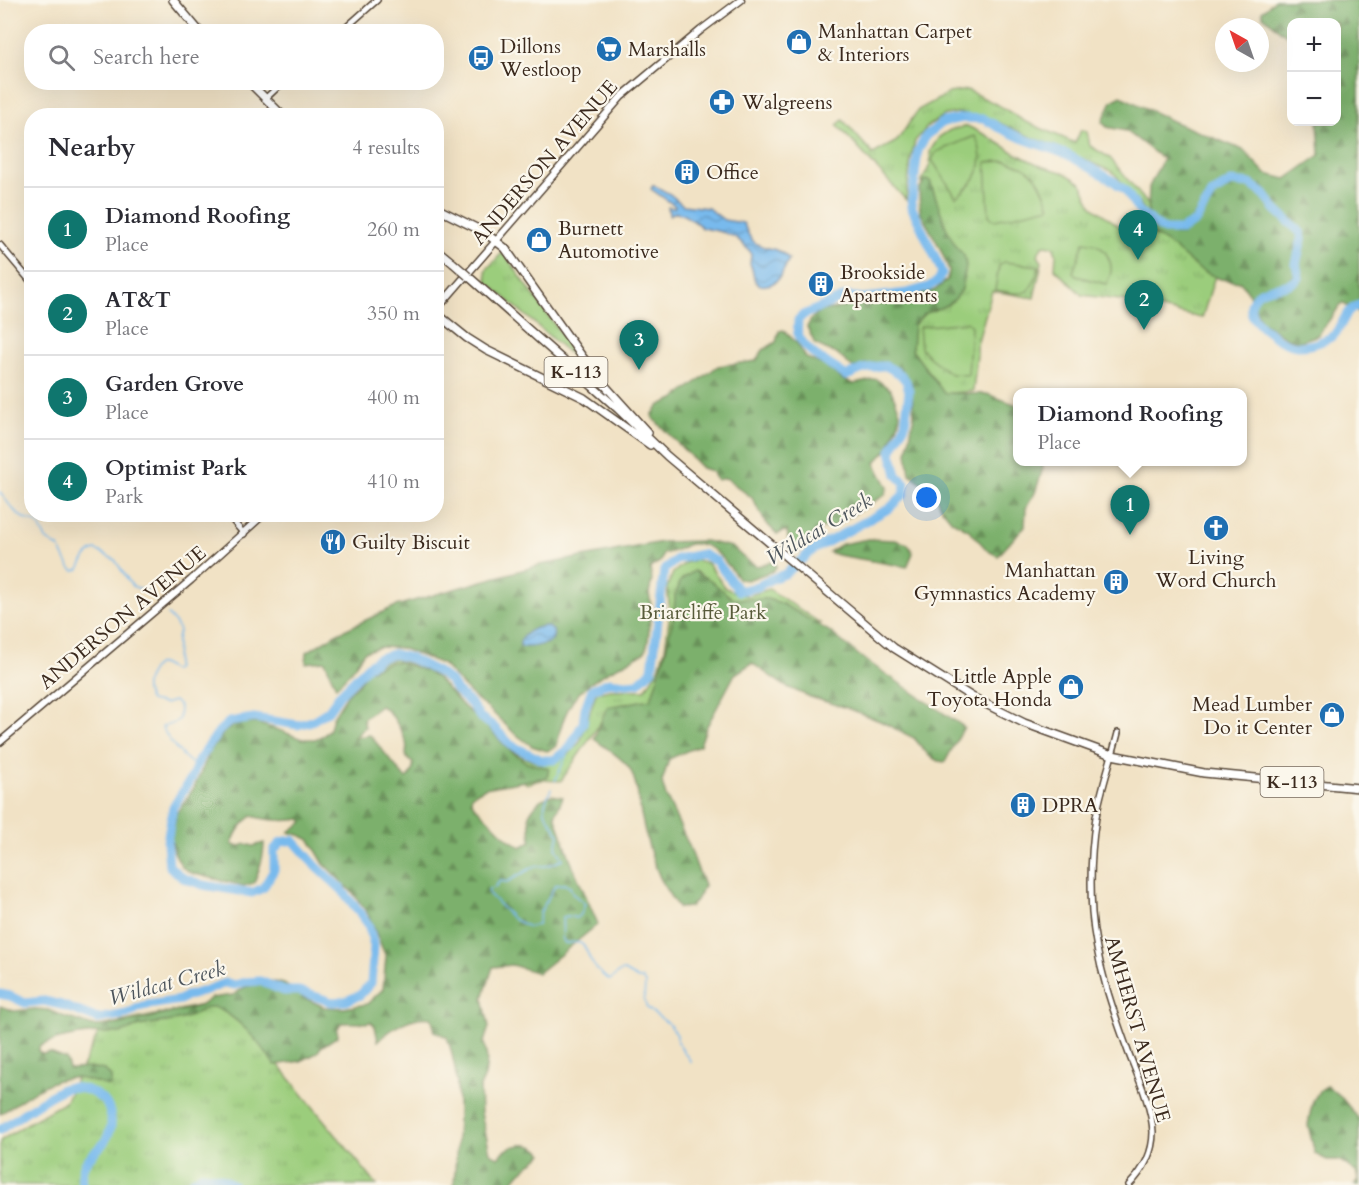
<!DOCTYPE html>
<html lang="en">
<head>
<meta charset="utf-8">
<style>
	body { margin:0; font-family:Cardo,serif; background:#f7f7f7; color:#2b2b33 }
	.controls { position:absolute; right:18px; top:18px; display:grid; overflow:hidden; border-radius:12px; box-shadow:0 6px 24px #0002 }
	.controls button { width:54px; height:54px; display:grid; place-items:center; padding:0; border:0; border-bottom:2px solid #e1e1e2; background:#fff; color:#2b2b33; font:30px sans-serif }
	.compass { position:absolute; left:1215px; top:18px; width:54px; height:54px; border-radius:50%; background:#fff; box-shadow:0 6px 24px #0002; rotate:320deg }
	.you { position:absolute; left:927px; top:498px; width:21px; height:21px; margin:-15px; border:4px solid #fff; border-radius:50%; background:#1a73e8; box-shadow:0 0 0 9px #1a73e833 }
	.badge { display:grid; place-items:center; width:39px; height:39px; border-radius:50%; background:#0f766e; color:#fff; font-size:20px; font-weight:700 }
	.pin { position:absolute; translate:-50% -50px; filter:drop-shadow(0 2px 3px #0008) }
	.pin::after { content:''; position:absolute; top:32px; width:21px; height:18px; background:inherit; clip-path:polygon(0 0,100% 0,50% 100%) }
	.popup { position:absolute; left:1013px; top:388px; width:234px; height:78px; box-sizing:border-box; display:grid; place-content:center; border-radius:12px; background:#fff; filter:drop-shadow(0 2px 4px #0005); font-size:20px; white-space:nowrap; color:#7c7c81 }
	.popup b { font-size:22px; color:#2b2b33 }
	.popup::after { content:''; position:absolute; left:50%; top:100%; margin-left:-12px; border:12px solid transparent; border-top-color:#fff }
	.list { margin:0; padding:0; list-style:none }
	h2 { display:flex; justify-content:space-between; align-items:center; height:78px; margin:0; padding:0 24px; font-size:26px }
	h2 small { font-size:20px; font-weight:400; color:#7c7c81 }
	.list li { display:grid; grid-template-columns:39px 1fr auto; gap:18px; align-items:center; box-sizing:border-box; height:84px; padding:0 24px; border-top:2px solid #e1e1e2 }
	.list b { display:block; font-size:22px; white-space:nowrap }
	.list p { margin:0; font-size:20px; white-space:nowrap; color:#7c7c81 }
	.list em { font-size:20px; font-style:normal; color:#7c7c81 }
	.icon { flex:none; width:33px; height:33px; fill:none; stroke:currentColor; stroke-width:2; stroke-linecap:round; stroke-linejoin:round }
	.map { position:relative; flex:none; width:1359px; height:1185px; overflow:hidden }
	.search { position:absolute; background:#fff; box-shadow:0 6px 24px #0002; left:24px; top:24px; width:420px; height:66px; display:flex; align-items:center; gap:15px; box-sizing:border-box; padding:0 21px; border-radius:24px; color:#7c7c81; font-size:22px }
	.panel { position:absolute; background:#fff; box-shadow:0 6px 24px #0002; left:24px; top:108px; width:420px; height:414px; border-radius:24px }
	.map>svg:first-child { display:block }
	.grass { fill:url(#grass-tufts); stroke:#6b7c4d; stroke-width:1.5 }
	.forest { fill:url(#forest-firs); stroke:#5c6d45; stroke-width:1.5; fill-rule:evenodd }
	.pitch { fill:#9bcd7c; stroke:#6b7c4d; stroke-width:1.5 }
	.water { fill:url(#water-waves); stroke:#5a7286; stroke-width:1.5 }
	.lines { fill:none; stroke-linecap:round; stroke-linejoin:round }
	.stream { stroke:#78baed; stroke-width:1.5 }
	.river { stroke:#78baed; stroke-width:9 }
	.tertiary-casing { stroke:#564637; stroke-width:8 }
	.secondary-casing { stroke:#564637; stroke-width:9 }
	.primary-casing { stroke:#564637; stroke-width:10 }
	.tertiary { stroke:#fff; stroke-width:5 }
	.secondary { stroke:#fff; stroke-width:6 }
	.primary { stroke:#fff; stroke-width:7 }
	.primary-bridge-casing { stroke:#564637; stroke-width:10; stroke-linecap:butt }
	.primary-bridge { stroke:#fff; stroke-width:7 }
	.labels { text-anchor:middle; stroke-width:4.5; stroke-linejoin:round; paint-order:stroke }
	.shield { fill:#fbf7ec; stroke:#75685c; stroke-width:1.5 }
	.shield-label { font-size:18px; font-weight:bold; fill:#3b2a1e }
	.poi-label { font-size:20px; fill:#3b2a1e; stroke:#fbf7ec; text-anchor:start }
	.street-label { font-size:20px; fill:#3b2a1e; stroke:#fbf7ec }
	.park-label { font-size:20px; fill:#585b3a; stroke:#fbf7ec }
	.water-label { font-size:21px; font-style:italic; fill:#4d555c; stroke:#fbf7ec }
</style>
</head>
<body>
<div class="map">
<svg width="1359" height="1185" viewBox="0 0 1359 1185">
	<defs>
		<pattern id="grass-tufts" width="24" height="20" patternUnits="userSpaceOnUse" patternTransform="scale(1.5)"><rect width="24" height="20" fill="#9bcd7c"/><path d="M3 7l-1-3M5 7V3M7 7l1-3M15 17l-1-3M17 17v-4M19 17l1-3" fill="none" stroke="#86b06b"/></pattern>
		<pattern id="forest-firs" width="22" height="20" patternUnits="userSpaceOnUse" patternTransform="scale(1.5)"><rect width="22" height="20" fill="#7cb06c"/><path d="M5 1l3.5 6h-7zM16 11l3.5 6h-7z" fill="#678f58"/></pattern>
		<pattern id="water-waves" width="16" height="10" patternUnits="userSpaceOnUse" patternTransform="scale(1.5)"><rect width="16" height="10" fill="#78baed"/><path d="M0 5q4-4 8 0t8 0" fill="none" stroke="#6497bf"/></pattern>
	</defs>
	<rect width="100%" height="100%" fill="#fbf7ec"/>
	<filter id="ink" filterUnits="userSpaceOnUse"><feTurbulence type="fractalNoise" baseFrequency=".0167" numOctaves="2"/><feDisplacementMap in="SourceGraphic" scale="12" xChannelSelector="R" yChannelSelector="G"/><feConvolveMatrix kernelMatrix="1 2 1 2 8 2 1 2 1" color-interpolation-filters="sRGB"/></filter>
	<filter id="wash" filterUnits="userSpaceOnUse"><feTurbulence type="fractalNoise" baseFrequency=".008" numOctaves="4" result="noise"/><feDisplacementMap in="SourceGraphic" scale="24" xChannelSelector="R" yChannelSelector="G"/><feGaussianBlur stdDeviation="1.35" result="paint"/><feColorMatrix in="noise" values="0 0 0 0 0 0 0 0 0 0 0 0 0 0 0 0 0 1.4 0 .05"/><feComposite in="paint" operator="in"/></filter>
	<g filter="url(#wash)">
		<rect width="100%" height="100%" fill="#f1e2c5"/>
		<path class="grass" d="M967,90l33,16 24,15 51,22 6,-13 6,2 3,14 20,12 47,57 -3,6 -41,-49 -33,-14 -15,-8 -34,-13 -45,-20 -29,-4 -12,2 -16,10 -14,16 -4,18 -5,41 -69,-75 6,-5 30,34 24,-13 21,-31 31,-17z
			M967,126l19,9 29,18 26,13 24,7 16,10 11,23 30,22 66,17 52,-50 -38,123 -82,-18 -38,-5 -27,-26 1,-16 -3,-6 -6,-2 -5,1 -3,6 -1,4 4,6 -8,36 -42,-7 -16,57 1,7 -4,36 -31,3 -35,-45 3,-29 34,-33 7,-20 -29,-60v-26l8,-16v-14l9,-14 11,-7z
			M503,252l76,107 1,2 -1,1 -92,-80 -1,-12z
			M696,560l12,3 17,25 23,8 21,-7 51,34 -117,21 -48,70 -54,8 -40,59 -21,-1 -13,4 -92,-74 -61,-14 -12,-20 9,-10 22,-7 9,2 28,10 34,36 22,18 22,24 17,9 16,6 17,-3 12,-8 10,-11 16,-49 14,-3h35l14,-22 6,-19 5,-37 -3,-25 6,-14 12,-10z
			M207,1004l30,10 140,171h-377v-44l25,-16 40,-23 37,-76z"/>
		<path class="forest" d="M1275,0h84v313l-17,-10 -24,32 -20,7 -13,-5 -24,-16 -14,-31 -7,-8 -20,-3 -21,-10 -29,-24 -19,-12 -3,-24 1,-22 14,-28 -37,-28 -19,-4 -5,-5 10,-21 9,-5 51,25 71,29 23,24 20,5 34,-24 -2,-33h18v-100h-44l-1,17 -28,-23 -1,-5z
			M925,180l5,1 16,46 10,20 8,8 2,11 -4,23 -6,9 -9,7 -23,9 -10,11 -2,25 32,43 43,1 30,11 1,57h25v6l-8,25 -9,15 -1,18 -27,30 -10,-5 -19,-21 -17,-9 -12,-15 -6,-14 -24,-18 -3,-21 7,-38 -3,-32 -10,-13 -20,-8 -28,6 -15,-13 -23,-11 -8,-17 5,-9 9,-7 27,-5 51,-3 36,-13 13,-11 1,-9 -9,-22 -20,-36 -1,-23z
			M783,330l14,13 9,15 20,8 17,14 11,4 22,-5 15,11 9,22 -1,10 -12,28 -12,13 13,24 -3,8 -53,32 -10,1 -10,8 -5,11 -10,2 -9,-10 -1,-9 -10,4 -11,-11 -14,-25 -26,-20 -9,2 -6,-9 -9,-3 -49,-50 -1,-3 8,-10 14,-6 44,-33 38,-5 7,-11 13,-8 3,-11z
			M868,539l27,1 13,4 5,9 -6,14 -70,-12 -8,-3 13,-8z
			M705,541l27,6 14,13 11,6 15,-4 3,2 1,4 -3,3 -26,9 -8,-1c-13,-16 -25,-38 -49,-35 -5,1 -4,2 -9,4 -5,3 -12,4 -18,6l-2,7 -11,7 2,12 -3,13 2,13 -3,36 -3,10c-48,27 -79,33 -88,94l-10,5 -15,-5 -18,-13 -22,-21 -19,-16 -31,-32 -41,-16 -21,-1 -16,5 -13,19 -15,16 -11,-26 -19,2 1,-11 29,-18 60,-28 65,-19 79,-22 122,-23z
			M694,571l16,9 23,19h34l14,4 48,28 32,26 103,70 -19,35 -7,-1 -9,-5 -15,-18 -34,-17 -33,-13 -37,-11 -25,-11 -22,-15 -11,-8 -17,11 -29,54 -6,17 -31,14 -7,23 4,14 24,52 14,38 -8,14 -6,7 -11,1c-22,-26 -31,-60 -38,-94 -3,-15 -3,-30 -11,-45 -7,-11 -25,-22 -36,-30l13,-32 44,-8 13,-41 10,-44 1,-18 6,-16z
			M391,662h8l27,9 11,7 27,29 22,18 22,24 19,14 22,5 -2,9 -62,11 -13,7 -1,5 3,5 34,34 13,8 10,-6 -2,-27 11,-14 12,-5 11,2 -8,18 18,52 25,57 -60,49 -26,-8 -19,2 -10,31 6,29 -5,15 3,17 -2,17 -5,11 1,26 9,40 8,4c11,-13 34,-18 45,-3l-23,19 -10,12h-56c3,-49 10,-101 -7,-148l-13,-6 -2,-13c-20,-3 -40,10 -54,23l-3,-15 -4,-4c-10,2 -20,0 -30,1l-4,7 1,6 -17,11 -4,6 -16,8 -26,4c-16,-21 -33,-46 -59,-57 -10,-4 -16,5 -25,8 -5,2 -12,4 -18,5 -12,2 -24,2 -36,6 -6,1 -12,6 -17,6 -24,-1 -57,2 -80,13l-2,5 4,3 8,-1 16,6 3,10 23,-1 13,2 6,7v8l-3,1c-12,-3 -24,-9 -37,-8 -27,1 -49,23 -71,36v-108l14,5 21,-2 13,1 17,7 28,9 19,-1 29,-5 59,-14 11,-8 22,-3 12,-8 26,-6 13,3 21,14 19,9 20,1 23,-4 16,-15 3,-32 -18,-43 -15,-21 -29,-29 -14,-24 -8,-4 -13,-4 14,-10 -3,-3c-13,3 -36,1 -48,-3 -11,8 -16,16 -20,28l6,3 8,-3 7,2 11,-3c0,14 -5,27 -10,40l-10,3 -53,-13 -9,-6 -8,-15 -3,-13 5,-25 18,-26 16,-37 15,-20 10,-6 8,-2h13l20,6 26,10h13l9,-4 6,-6 3,-12 15,-24 10,-9 10,-14zM380,706c11,3 22,25 26,36 3,10 -5,14 7,21 1,7 -2,12 -7,16l-36,-44 -12,2 -3,2 -1,-1 11,-11 -2,-8z
			M1327,1086l14,11 18,22v66h-5l5,-6 -3,-7 -17,-12h-12l-12,-6 -7,-29 2,-11 3,-13 6,-10z"/>
		<path class="pitch" d="M975,136c13,25 3,46 -19,61l-24,-37 4,-8z
			M1006,161c29,6 35,20 44,46l-55,13 -6,-4 -3,-54z
			M1084,242c5,1 11,1 14,4 8,4 14,16 13,25 0,4 -3,9 -5,13l-30,-8 -3,-4z
			M1004,262l35,4c-8,33 -15,29 -44,24l4,-24z
			M967,322l4,4 -3,49 -17,-1 -22,-17 -8,-9 -2,-21z"/>
		<path class="water" d="M653,185l17,9 13,11 25,3 16,12 19,3c4,6 4,12 10,18 10,10 24,4 36,18 -5,10 -10,26 -23,26 -2,1 -7,0 -9,-2 -5,-4 -3,-13 -7,-19l1,-9 -1,-4c-5,-4 -9,-10 -14,-13 -9,-6 -23,-8 -34,-10 -3,-4 -17,-13 -23,-15 -4,-1 -6,0 -10,2l-1,-8 6,1 1,-2 -24,-17z
			M546,626l7,4c3,13 -6,13 -17,16 -6,1 -9,2 -16,0v-5c6,-10 15,-14 26,-15z"/>
		<g class="lines">
			<path class="stream" d="M0,492c8,11 15,22 27,28 3,1 6,1 9,3 6,4 6,11 10,16 3,3 8,5 12,8 7,7 7,18 16,24l5,-2c4,-7 8,-17 17,-19l19,10 17,26 18,6 5,7
				M168,615l8,9 3,7 -2,9 -1,27 -2,4 -13,-7 -5,1c-10,11 -14,23 -6,36l14,3 10,-3 6,6 -1,12 -5,4 -12,4c7,15 21,30 34,40
				M555,781l15,-34
				M551,789c-13,26 -5,22 8,45l-3,14 7,11 -8,4 -9,3h-11l-28,16 -7,-1 -6,7 -5,1 -1,4 25,26 16,8 9,-3 3,-14c4,-4 9,-18 15,-25l8,-1 6,3 3,7 12,10 -4,10 -5,4 -8,-2 -5,1c-2,6 1,13 -1,21l3,5c4,0 11,-1 15,0 7,3 7,11 10,16 4,8 12,17 20,21l9,-8 5,-1 14,8h4l3,4 -1,17 3,8 22,16 8,11v7l14,20"/>
			<path class="river" d="M0,994l10,2 15,7 19,-2 17,4 37,14 29,-5 15,-8 38,-6 6,-4 6,-1 34,-12 9,2 10,-3 15,-1 24,10h15l33,11 14,-1 14,-6 11,-12 3,-37 -6,-22 -26,-34 -25,-23 -24,-27 -12,2 -7,8v20l-11,18 -11,5 -49,-8 -20,-7 -14,-12 -2,-24 6,-35 19,-30 6,-16 21,-30 10,-9 25,-4 44,7 14,-4 16,-10 12,-17 28,-28 11,-8 14,-4 17,4 28,14 12,9 6,9 15,14 9,13 13,9 18,19 31,15h12l16,-13 13,-24 2,-15 7,-19 17,-7 17,2 12,-1 14,-13 12,-100 13,-11 25,-5 14,7 23,30 18,-4 14,-8 14,-5 28,-24 77,-42 14,-14 1,-11 -8,-8 -6,-24 14,-26 4,-34 -3,-10 -6,-7 -14,-8h-6l-17,3 -17,7c-15,-12 -40,-22 -48,-42 -1,-4 0,-10 0,-14l5,-5 43,-19 19,2 42,-5 21,-6 10,-6 4,-8 -5,-12 -26,-55 7,-55 8,-15 17,-14 20,-4 21,1 16,9 21,10 47,17 44,25 14,11 12,19 15,13 11,7h17l14,-8 17,-28 19,-12 19,2 14,10 11,15 25,23 2,7 -6,25 3,14c-12,13 -35,5 -45,20 -6,9 -3,18 4,25 5,6 12,10 18,15 16,10 27,10 44,4 4,-2 9,-3 13,-6 11,-10 9,-24 26,-31
				M0,1130c16,-12 32,-23 50,-34 5,-2 10,-7 15,-8 14,-3 28,3 38,12 7,6 10,21 7,30 -6,24 -32,23 -28,55
				M188,1185l14,-10 18,3 13,7"/>
		</g>
	</g>
	<g filter="url(#ink)">
		<g class="lines">
			<g class="tertiary-casing">
				<path id="tertiary" d="M341,32l36,-32
					M265,99l18,-17
					M0,245l32,38
					M227,514l17,20
					M1118,733c-7,28 -17,56 -22,84 -5,32 -6,64 -4,96 4,49 20,95 37,141 9,23 23,53 24,78 0,21 -10,39 -24,53"/>
			</g>
			<g class="secondary-casing">
				<path id="secondary" d="M436,310l185,-213 80,-67 40,-30
					M0,742l191,-162 73,-66"/>
			</g>
			<g class="primary-casing">
				<path id="primary" d="M173,0l27,32
					M249,82l34,34
					M436,208l48,24 21,16 76,107 19,25 48,53
					M436,249l17,14
					M468,276l150,133 49,47 227,192 78,49 52,26 88,32 92,18 155,15
					M436,313l31,25 19,12 98,48 66,47"/>
			</g>
			<use href="#tertiary" class="tertiary"/>
			<use href="#secondary" class="secondary"/>
			<use href="#primary" class="primary"/>
			<g class="primary-bridge-casing">
				<path id="primary-bridge" d="M453,263l15,13"/>
			</g>
			<use href="#primary-bridge" class="primary-bridge"/>
		</g>
	</g>
	<defs>
		<g id="shop-disc" transform="scale(1.35)"><circle r="9.5" fill="#1f6fb2" stroke="#fbf7ec"/><path d="M-5-2.5h2.3a2.7 3.5 0 0 1 5.4 0H5L5.5 6h-11ZM-1.5-2.5h3a1.5 2.3 0 0 0-3 0Z" fill="#fff"/></g>
		<g id="supermarket-disc" transform="scale(1.35)"><circle r="9.5" fill="#1f6fb2" stroke="#fbf7ec"/><path d="M-6-5.5h2.5l.6 2H6L4.5 2H-2.5L-4.4-4H-6ZM-1.5 3.2a1.3 1.3 0 1 0 .1 0ZM3 3.2a1.3 1.3 0 1 0 .1 0Z" fill="#fff"/></g>
		<g id="bus-disc" transform="scale(1.35)"><circle r="9.5" fill="#1f6fb2" stroke="#fbf7ec"/><path d="M-5-6H5V4H4V6H2V4H-2V6H-4V4H-5ZM-3.5-4V0h7V-4ZM-3.5 1.2v1.5H-2V1.2ZM2 1.2v1.5H3.5V1.2Z" fill="#fff"/></g>
		<g id="pharmacy-disc" transform="scale(1.35)"><circle r="9.5" fill="#1f6fb2" stroke="#fbf7ec"/><path d="M-2-6h4v4h4v4h-4v4h-4v-4h-4v-4h4Z" fill="#fff"/></g>
		<g id="building-disc" transform="scale(1.35)"><circle r="9.5" fill="#1f6fb2" stroke="#fbf7ec"/><path d="M-4-6H4V6H1V3H-1V6H-4ZM-2.5-4.3h1.7v1.8h-1.7ZM.8-4.3h1.7v1.8H.8ZM-2.5-1h1.7V.8h-1.7ZM.8-1h1.7V.8H.8Z" fill="#fff"/></g>
		<g id="church-disc" transform="scale(1.35)"><circle r="9.5" fill="#1f6fb2" stroke="#fbf7ec"/><path d="M-1.2-6h2.4v3.5h3.3v2.4h-3.3V6h-2.4V-.1h-3.3v-2.4h3.3Z" fill="#fff"/></g>
		<g id="restaurant-disc" transform="scale(1.35)"><circle r="9.5" fill="#1f6fb2" stroke="#fbf7ec"/><path d="M-5-6h1v4h1v-4h1v4h1v-4h1v5L-1.5 .5V6h-2V.5L-5-1ZM5-6V6H3V1.5H1.5Q1.5-4 5-6Z" fill="#fff"/></g>
	</defs>
	<g fill-rule="evenodd">
		<use href="#shop-disc" x="799" y="42"/>
		<use href="#supermarket-disc" x="609" y="49"/>
		<use href="#bus-disc" x="481" y="58"/>
		<use href="#pharmacy-disc" x="722" y="102"/>
		<use href="#building-disc" x="687" y="172"/>
		<use href="#shop-disc" x="539" y="240"/>
		<use href="#building-disc" x="821" y="284"/>
		<use href="#church-disc" x="1216" y="528"/>
		<use href="#restaurant-disc" x="333" y="542"/>
		<use href="#building-disc" x="1116" y="582"/>
		<use href="#shop-disc" x="1071" y="687"/>
		<use href="#shop-disc" x="1332" y="715"/>
		<use href="#building-disc" x="1023" y="805"/>
	</g>
	<g class="labels">
		<g class="shield">
			<rect x="544.5" y="357" width="63" height="30" rx="4.5"/>
			<rect x="1260.5" y="767" width="63" height="30" rx="4.5"/>
		</g>
		<g class="shield-label">
			<text x="576" y="378">K-113</text>
			<text x="1292" y="788">K-113</text>
		</g>
		<g class="poi-label">
			<text x="818" y="38">Manhattan Carpet<tspan x="818" dy="23">&amp; Interiors</tspan></text>
			<text x="500" y="53">Dillons<tspan x="500" dy="23">Westloop</tspan></text>
			<text x="628" y="56">Marshalls</text>
			<text x="742" y="109">Walgreens</text>
			<text x="706" y="179">Office</text>
			<text x="558" y="235">Burnett<tspan x="558" dy="23">Automotive</tspan></text>
			<text x="840" y="279">Brookside<tspan x="840" dy="23">Apartments</tspan></text>
			<text x="352" y="549">Guilty Biscuit</text>
			<text x="1216" y="564" text-anchor="middle">Living<tspan x="1216" dy="23">Word Church</tspan></text>
			<text x="1096" y="577" text-anchor="end">Manhattan<tspan x="1096" dy="23">Gymnastics Academy</tspan></text>
			<text x="1052" y="683" text-anchor="end">Little Apple<tspan x="1052" dy="23">Toyota Honda</tspan></text>
			<text x="1312" y="711" text-anchor="end">Mead Lumber<tspan x="1312" dy="23">Do it Center</tspan></text>
			<text x="1042" y="812">DPRA</text>
		</g>
		<g class="street-label">
			<text transform="translate(544 162) rotate(-49)" y="7">ANDERSON AVENUE</text>
			<text transform="translate(122 617) rotate(-40)" y="7">ANDERSON AVENUE</text>
			<text transform="translate(1138 1029) rotate(74)" y="7">AMHERST AVENUE</text>
		</g>
		<g class="park-label">
			<text x="703" y="619">Briarcliffe Park</text>
		</g>
		<g class="water-label">
			<text transform="translate(819 529) rotate(-31)" y="7">Wildcat Creek</text>
			<text transform="translate(167 983) rotate(-15)" y="7">Wildcat Creek</text>
		</g>
	</g>
</svg>
<div class="controls">
<button>+</button>
<button>−</button>
</div>
<svg class="compass" viewBox="-18 -18 36 36"><path d="M0-13l5 13h-10z" fill="#e53935"/><path d="M0 13l5-13h-10z" fill="#7c7c81"/></svg>
<div class="you"></div>
<div class="pin badge" style="left:1130px;top:535px">1</div>
<div class="popup"><b>Diamond Roofing</b>Place</div>
<div class="pin badge" style="left:1144px;top:330px">2</div>
<div class="pin badge" style="left:639px;top:370px">3</div>
<div class="pin badge" style="left:1138px;top:260px">4</div>
<div class="search"><svg class="icon" aria-label="search" viewBox="0 0 24 24"><circle cx="10" cy="10" r="6"/><path d="M15 15l6 6"/></svg>Search here</div>
<section class="panel">
<h2>Nearby<small>4 results</small></h2>
<ul class="list">
<li><span class="badge">1</span><div><b>Diamond Roofing</b><p>Place</p></div><em>260 m</em></li>
<li><span class="badge">2</span><div><b>AT&amp;T</b><p>Place</p></div><em>350 m</em></li>
<li><span class="badge">3</span><div><b>Garden Grove</b><p>Place</p></div><em>400 m</em></li>
<li><span class="badge">4</span><div><b>Optimist Park</b><p>Park</p></div><em>410 m</em></li>
</ul>
</section>
</div>
</body>
</html>
